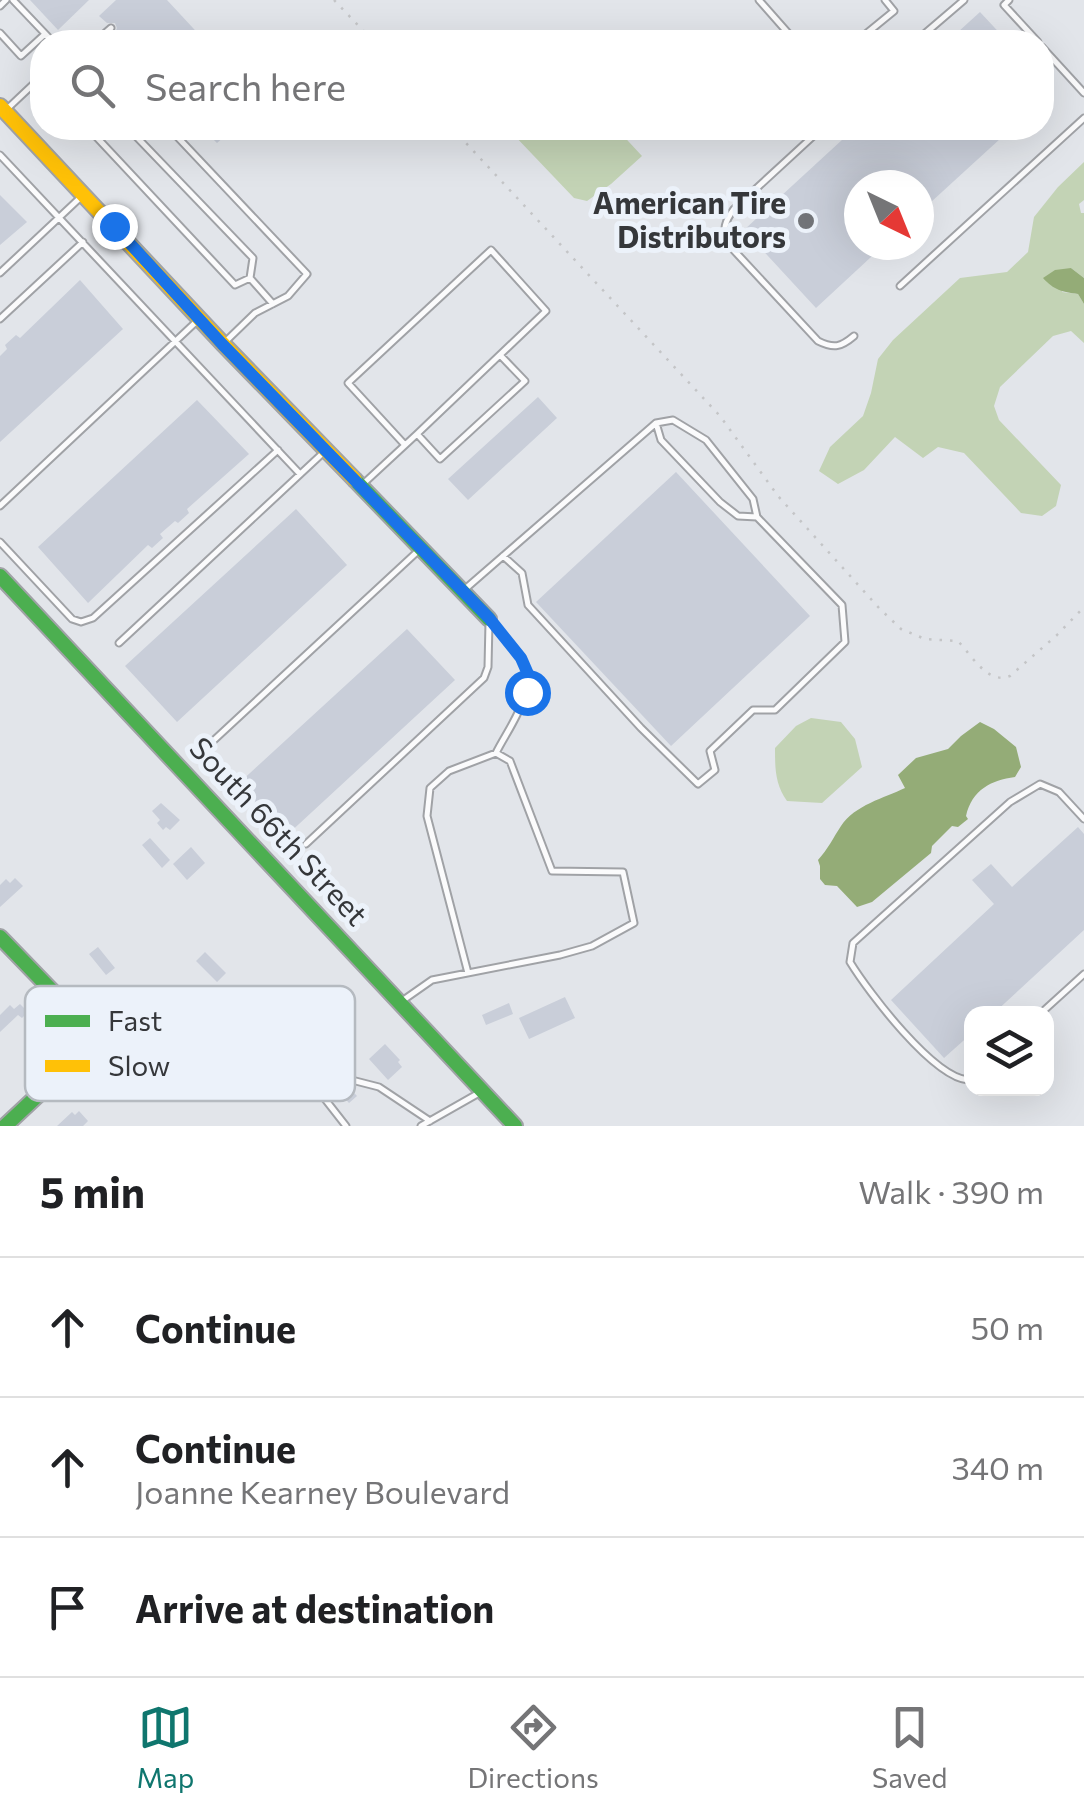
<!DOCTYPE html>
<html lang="en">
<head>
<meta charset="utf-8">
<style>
	body { margin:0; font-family:Commissioner,sans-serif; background:#f6f6f6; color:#202124 }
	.controls { position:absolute; right:30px; bottom:30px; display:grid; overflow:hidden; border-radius:20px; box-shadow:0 10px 40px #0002 }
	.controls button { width:90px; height:90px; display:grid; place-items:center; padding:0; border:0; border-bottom:2px solid #e0e0e0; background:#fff; color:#202124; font:50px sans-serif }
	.compass { position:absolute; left:844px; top:170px; width:90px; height:90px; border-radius:50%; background:#fff; box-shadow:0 10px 40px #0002; rotate:137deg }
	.stop { position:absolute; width:30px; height:30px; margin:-22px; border:8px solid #1a73e8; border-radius:50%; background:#fff }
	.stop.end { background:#1a73e8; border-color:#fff; box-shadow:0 2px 10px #0008 }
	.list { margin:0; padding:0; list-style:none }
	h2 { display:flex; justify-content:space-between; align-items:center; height:130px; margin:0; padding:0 40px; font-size:42px }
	h2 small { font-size:32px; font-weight:400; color:#757577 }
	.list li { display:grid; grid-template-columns:65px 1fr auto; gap:30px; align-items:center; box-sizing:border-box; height:140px; padding:0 40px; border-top:2px solid #e0e0e0 }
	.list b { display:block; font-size:38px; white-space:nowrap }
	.list p { margin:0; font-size:32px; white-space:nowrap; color:#757577 }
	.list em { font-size:32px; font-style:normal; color:#757577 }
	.icon { flex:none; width:55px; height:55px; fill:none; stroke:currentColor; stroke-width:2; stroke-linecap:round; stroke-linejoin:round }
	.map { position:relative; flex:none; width:1084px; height:1126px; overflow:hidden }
	.search { position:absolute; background:#fff; box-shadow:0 10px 40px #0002; left:30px; right:30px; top:30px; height:110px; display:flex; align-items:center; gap:25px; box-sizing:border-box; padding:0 35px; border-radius:40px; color:#757577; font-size:38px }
	.sheet { height:550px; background:#fff }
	nav { display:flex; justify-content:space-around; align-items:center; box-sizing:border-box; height:140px; border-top:2px solid #e0e0e0; background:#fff; font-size:28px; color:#757577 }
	nav a { display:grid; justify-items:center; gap:5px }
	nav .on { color:#0f766e }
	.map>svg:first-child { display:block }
	.green { fill:#c3d3b5 }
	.water { fill:#94ac77 }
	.building { fill:#c9ced9 }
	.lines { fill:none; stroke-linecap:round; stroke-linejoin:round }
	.lane-casing { stroke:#a0a2a6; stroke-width:9 }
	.fast-casing { stroke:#a0a2a6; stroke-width:18 }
	.slow-casing { stroke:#a0a2a6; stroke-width:18 }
	.path { stroke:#c4c5c7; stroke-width:2.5; stroke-dasharray:2.5 8; stroke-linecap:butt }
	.lane { stroke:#fbfbfc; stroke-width:5 }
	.fast { stroke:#4caf50; stroke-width:14 }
	.slow { stroke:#ffc107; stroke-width:14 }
	.route { stroke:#1a73e8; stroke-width:12 }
	.poi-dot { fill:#727478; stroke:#ecf2fa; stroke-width:4 }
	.labels { text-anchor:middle; stroke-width:10; stroke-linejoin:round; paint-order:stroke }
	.poi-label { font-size:30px; font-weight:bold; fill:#35373a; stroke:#ecf2fa; text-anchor:end }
	.street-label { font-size:30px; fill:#35373a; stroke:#ecf2fa }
	.key { fill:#ecf2fa; stroke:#b5bac0; stroke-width:2.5 }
	.key-label { font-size:28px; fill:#35373a }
</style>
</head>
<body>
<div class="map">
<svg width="1084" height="1126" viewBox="0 0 1084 1126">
	<rect width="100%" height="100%" fill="#e2e5ea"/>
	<path class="green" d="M509,128h107l26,28 -31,28 -24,17 -13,-3 -62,-65z
		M1084,162v38l-5,4 2,9h3v65l-13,-10 -9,24 16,2 6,10v39l-13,-12 -18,5 -53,51 -6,19 5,14 62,65 -5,21 -14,10 -21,-3 -57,-60 -26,-6 -15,11 -28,-21 -31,33 -26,14 -19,-13 11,-24 33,-31 8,-23 7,-34 15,-19 67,-62 47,-6 21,-20 6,-35 24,-30z
		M811,718l30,4 14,17 7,28 -40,36 -35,-2c-12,-17 -12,-33 -12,-53l21,-22z"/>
	<path class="water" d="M1071,268l13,10v26l-6,-10c-16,-2 -24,-4 -35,-16l12,-8z
		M980,722l14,7 22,18 5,20 -6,10c-24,3 -43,13 -49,39l2,3 -10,8 -6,-1 -20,20 -1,7 -59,49 -15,5 -20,-21 -12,-1 -5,-6v-13l-2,-6c10,-11 15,-22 23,-34 14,-21 43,-28 64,-38l-7,-13 18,-17 32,-9 13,-13z"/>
	<path class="building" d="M30,0h59l-31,30z
		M116,0h51l39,42h-82l-9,-9 2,-5 -2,-5h-8l-8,-7z
		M980,12l28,30h-61z
		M202,128h32l-17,15z
		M855,128h157l-93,85v-28h-60v60h25l-68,63 -72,-78z
		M0,195l27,27 -27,23z
		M80,280l43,49 -123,113v-86l7,-7 -2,-4 11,-10 4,3z
		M538,397l19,21 -89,82 -20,-21z
		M197,400l52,54 -62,55 2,4 -11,10 -3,-2 -15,13 3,4 -11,10 -4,-3 -60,58 -50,-56z
		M676,472l134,144 -139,130 -135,-144z
		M296,509l51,56 -170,157 -52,-56z
		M407,629l48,51 -169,156 -48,-52z
		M161,803l19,17 -10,10 -4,-3 -3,3 -6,-7 3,-3 -8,-9z
		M1078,827l6,7v96l-91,84h-21v19l-28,25 -53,-58 103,-96 -22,-24 19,-16 21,23z
		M150,838l20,22 -8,8 -20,-23z
		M191,847l14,16 -18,17 -14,-16z
		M15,878l8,8 -23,21v-22l6,-6 4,4z
		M98,947l17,21 -9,7 -17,-21z
		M205,952l21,21 -9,9 -21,-21z
		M565,997l10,21 -46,21 -10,-21z
		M509,1003l4,11 -27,11 -4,-10z
		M20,1004l8,8 -6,6 -4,-3 -18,17v-17l10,-10 4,4z
		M385,1044l15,16 -2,2 4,5 -14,13 -19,-21z
		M341,1084l6,1 10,11 -8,7 -14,-15z
		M79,1111l9,10 -5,5h-26l15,-14 3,3z"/>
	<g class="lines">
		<g class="lane-casing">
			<path id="lane" d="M13,0l40,42
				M759,0l37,42
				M1009,0l-5,5 34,37
				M0,6l6,-6
				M0,33l21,23 24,-22
				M95,42l16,-14
				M856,42l38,-31 -9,-11
				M915,42l49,-42
				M1042,47l42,46
				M7,109l35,-33
				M88,128l147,157 15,-7
				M128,128l125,130 -3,20
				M169,128l138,146 -19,22 -33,17 -32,31
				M822,128l-88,81c-9,12 -12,20 -6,35l90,97c16,8 23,6 36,-5
				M0,155l300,319
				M0,273l82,-77
				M250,278l23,26
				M900,286l184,-168
				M0,319l83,-77
				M656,423l5,17 59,62 18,14 19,1
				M417,434l23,25 85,-78 -25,-26
				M363,484l54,-50 129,-123 -55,-61 -143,133 57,62
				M0,506l197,-185
				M0,542l72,77 9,3 12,-4 185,-168
				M464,590l192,-167 17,-3 33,20 47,59 4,18 85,88 3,37 -70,68h-22l-43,41 5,19 -17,14 -57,-56 -113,-123 -6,-32 -19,-17
				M491,621c9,12 22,24 30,37 19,31 -11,67 -25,95
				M119,643l205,-191
				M213,741l205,-190
				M306,844l178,-166 4,-11 1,-45
				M402,1001l30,-21 128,-25 32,-9 42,-23 -11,-51 -71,-1 -42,-110 -14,-8 -47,18 -19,17 -3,28 41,157
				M1040,1014l44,-40
				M972,1077l-4,3c-35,-3 -99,-87 -118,-118l3,-19 157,-141 30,-18 19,8 25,27
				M346,1126l-25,-32 3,-6 16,-11 39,10 51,34
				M421,1126l58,-33"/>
		</g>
		<g class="fast-casing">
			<path id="fast" d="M355,480l134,139
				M0,576l515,550
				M0,937l84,87 -2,30 -77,72"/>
		</g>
		<g class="slow-casing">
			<path id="slow" d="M0,106l223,238 132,136"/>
		</g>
		<path class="path" d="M334,0l40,42
			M452,128l268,288 58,80 101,112 22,21 24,10 33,2c14,15 30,44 52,35l47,-41 27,-28"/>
		<use href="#lane" class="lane"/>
		<use href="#fast" class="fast"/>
		<use href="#slow" class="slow"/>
	</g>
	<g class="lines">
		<path class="route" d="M114,226l108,118 267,274 32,40 7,16 -1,18"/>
	</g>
	<circle class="poi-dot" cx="806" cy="221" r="10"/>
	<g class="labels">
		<g class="poi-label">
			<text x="786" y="214">American Tire<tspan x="786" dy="34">Distributors</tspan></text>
		</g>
		<g class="street-label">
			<text transform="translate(278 832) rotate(47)" y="10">South 66th Street</text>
		</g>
	</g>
	<rect x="25" y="986" width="330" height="115" rx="15" class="key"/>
	<rect x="45" y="1015" width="45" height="12" fill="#4caf50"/>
	<rect x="45" y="1060" width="45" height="12" fill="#ffc107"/>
	<g class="key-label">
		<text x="108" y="1031">Fast</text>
		<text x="108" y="1076">Slow</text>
	</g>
</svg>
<div class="controls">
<button><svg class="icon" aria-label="layers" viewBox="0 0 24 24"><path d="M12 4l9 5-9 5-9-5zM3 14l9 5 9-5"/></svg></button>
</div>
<svg class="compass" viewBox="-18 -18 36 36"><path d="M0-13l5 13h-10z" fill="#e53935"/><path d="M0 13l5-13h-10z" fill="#757577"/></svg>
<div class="stop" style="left:527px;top:692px"></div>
<div class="stop end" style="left:114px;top:226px"></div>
<div class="search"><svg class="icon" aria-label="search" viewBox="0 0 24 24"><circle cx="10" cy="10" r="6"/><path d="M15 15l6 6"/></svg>Search here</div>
</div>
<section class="sheet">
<h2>5 min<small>Walk · 390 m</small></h2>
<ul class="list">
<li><svg class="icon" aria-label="ahead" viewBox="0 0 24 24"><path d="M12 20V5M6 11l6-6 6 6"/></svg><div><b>Continue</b></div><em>50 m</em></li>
<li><svg class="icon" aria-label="ahead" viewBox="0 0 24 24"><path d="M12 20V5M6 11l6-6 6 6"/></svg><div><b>Continue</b><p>Joanne Kearney Boulevard</p></div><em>340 m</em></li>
<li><svg class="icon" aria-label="arrive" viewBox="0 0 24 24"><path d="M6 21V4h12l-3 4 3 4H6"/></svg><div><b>Arrive at destination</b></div></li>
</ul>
</section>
<nav>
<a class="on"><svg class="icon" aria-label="map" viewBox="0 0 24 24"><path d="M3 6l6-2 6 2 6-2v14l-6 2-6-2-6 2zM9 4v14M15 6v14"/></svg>Map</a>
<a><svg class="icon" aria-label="directions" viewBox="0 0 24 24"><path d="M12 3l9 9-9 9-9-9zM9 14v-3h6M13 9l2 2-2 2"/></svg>Directions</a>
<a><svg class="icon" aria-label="saved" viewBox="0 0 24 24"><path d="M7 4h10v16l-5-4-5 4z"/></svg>Saved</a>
</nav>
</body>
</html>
